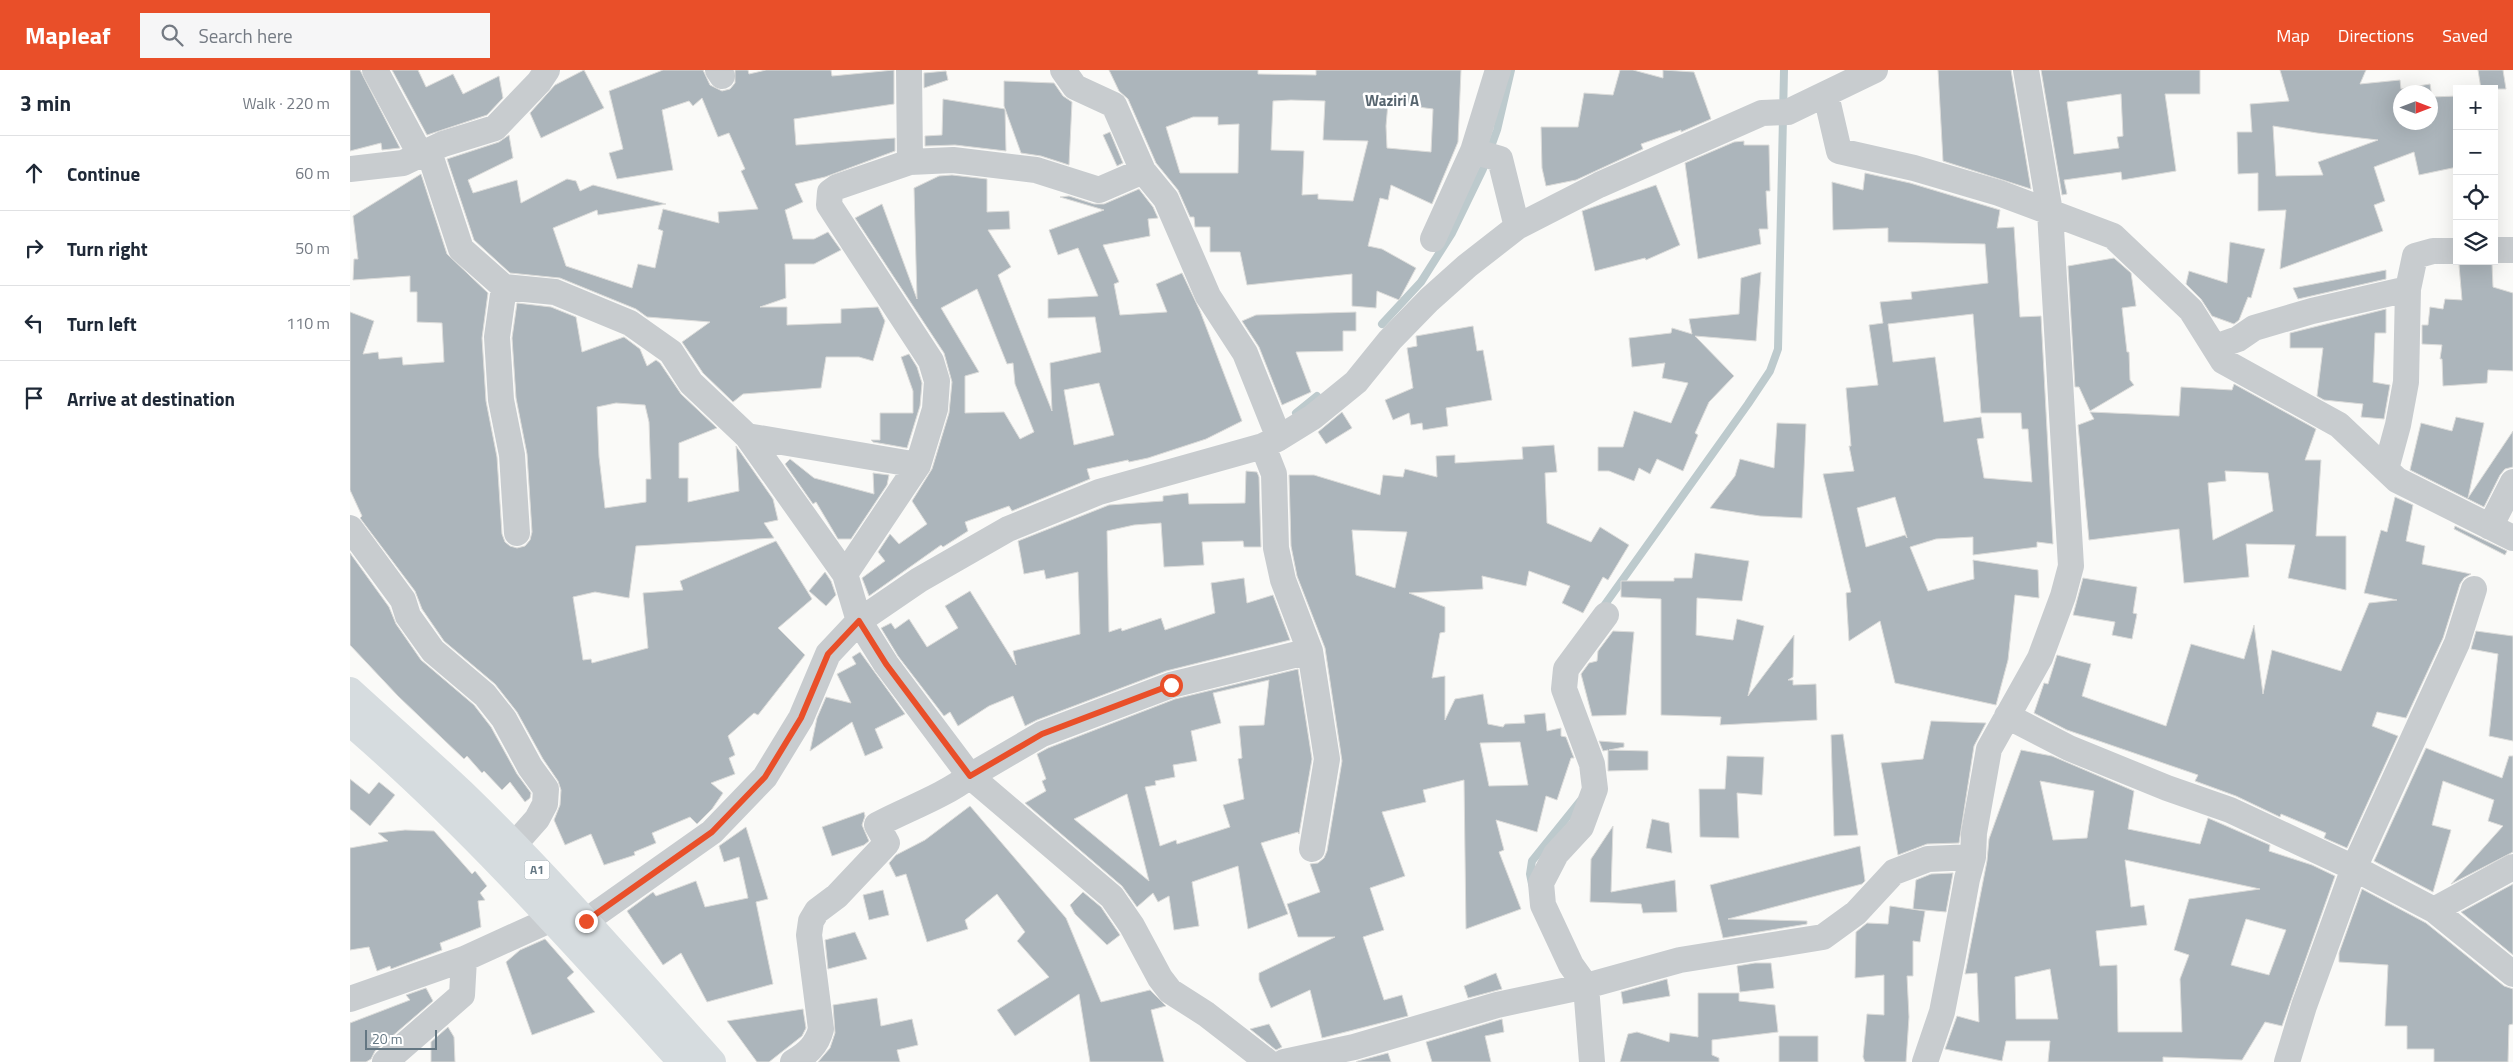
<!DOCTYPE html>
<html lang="en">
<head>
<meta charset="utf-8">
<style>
	body { margin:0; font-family:"Titillium Web",sans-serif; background:#f6f6f7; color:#1f2937 }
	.controls { position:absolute; right:15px; top:15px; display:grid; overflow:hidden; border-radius:0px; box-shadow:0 5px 20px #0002 }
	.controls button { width:45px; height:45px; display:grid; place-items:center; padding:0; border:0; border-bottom:1px solid #e0e1e3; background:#fff; color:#1f2937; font:25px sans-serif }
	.compass { position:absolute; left:2043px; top:15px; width:45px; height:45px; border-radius:50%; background:#fff; box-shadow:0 5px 20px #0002; rotate:90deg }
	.scale { position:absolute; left:15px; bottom:12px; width:72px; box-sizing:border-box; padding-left:5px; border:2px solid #647783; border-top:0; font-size:14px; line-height:18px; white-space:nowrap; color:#647783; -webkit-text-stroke:4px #fff; paint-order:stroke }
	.stop { position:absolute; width:15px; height:15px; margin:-11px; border:4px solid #e94f29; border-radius:50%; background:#fff }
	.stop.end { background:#e94f29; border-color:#fff; box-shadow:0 1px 5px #0008 }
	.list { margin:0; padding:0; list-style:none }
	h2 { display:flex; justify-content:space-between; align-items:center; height:65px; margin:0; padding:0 20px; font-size:21px }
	h2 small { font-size:16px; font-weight:400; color:#747a83 }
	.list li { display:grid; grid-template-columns:32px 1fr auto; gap:15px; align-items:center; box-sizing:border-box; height:75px; padding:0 20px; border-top:1px solid #e0e1e3 }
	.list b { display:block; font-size:19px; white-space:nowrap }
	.list em { font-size:16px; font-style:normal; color:#747a83 }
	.icon { flex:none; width:28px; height:28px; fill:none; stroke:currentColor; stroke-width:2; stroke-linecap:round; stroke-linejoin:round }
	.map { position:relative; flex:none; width:2163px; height:992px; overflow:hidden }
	header { display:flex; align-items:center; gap:30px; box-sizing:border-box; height:70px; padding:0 25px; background:#e94f29; color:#fff }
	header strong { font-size:24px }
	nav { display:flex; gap:28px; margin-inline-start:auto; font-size:18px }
	.search { width:350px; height:45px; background:#f6f6f7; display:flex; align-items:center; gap:12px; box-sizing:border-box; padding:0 18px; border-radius:0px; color:#747a83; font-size:19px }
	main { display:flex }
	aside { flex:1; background:#fff }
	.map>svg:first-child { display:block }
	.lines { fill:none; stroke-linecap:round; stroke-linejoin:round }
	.stream { stroke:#bdcacd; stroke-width:8 }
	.building { fill:#acb5bb; stroke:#dcdcda; fill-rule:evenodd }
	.minor { stroke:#c8cccf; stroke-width:26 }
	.highway { stroke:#d6dcdf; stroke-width:28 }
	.route { stroke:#e94f29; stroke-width:6 }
	.labels { text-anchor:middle; stroke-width:5; stroke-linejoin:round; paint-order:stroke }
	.shield { fill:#fff; stroke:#92a0a8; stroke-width:1 }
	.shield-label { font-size:12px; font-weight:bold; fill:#647783 }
	.neighbourhood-label { font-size:15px; font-weight:bold; fill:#56646e; stroke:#fff }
</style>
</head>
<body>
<header>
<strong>Mapleaf</strong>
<div class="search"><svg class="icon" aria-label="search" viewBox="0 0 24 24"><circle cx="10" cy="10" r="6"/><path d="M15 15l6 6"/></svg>Search here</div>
<nav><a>Map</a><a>Directions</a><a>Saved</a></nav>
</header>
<main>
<aside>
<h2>3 min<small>Walk · 220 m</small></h2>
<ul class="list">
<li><svg class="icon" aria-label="ahead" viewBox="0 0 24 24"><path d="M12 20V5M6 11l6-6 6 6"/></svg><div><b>Continue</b></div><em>60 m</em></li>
<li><svg class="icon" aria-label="right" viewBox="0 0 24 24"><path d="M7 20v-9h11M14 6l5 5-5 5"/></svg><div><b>Turn right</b></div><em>50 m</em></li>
<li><svg class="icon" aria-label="left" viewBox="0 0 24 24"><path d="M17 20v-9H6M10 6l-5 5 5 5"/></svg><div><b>Turn left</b></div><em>110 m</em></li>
<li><svg class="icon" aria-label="arrive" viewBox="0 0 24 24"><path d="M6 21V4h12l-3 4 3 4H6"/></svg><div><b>Arrive at destination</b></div></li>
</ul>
</aside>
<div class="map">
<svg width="2163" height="992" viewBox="0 0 2163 992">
	<rect width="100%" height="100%" fill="#fafaf8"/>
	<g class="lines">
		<path class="stream" d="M1032,254l39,-42 31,-49 31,-64 14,-39 14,-60
			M946,343l21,-17
			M1251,540l147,-206 22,-33 8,-22 6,-279
			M1182,814l-2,-10 2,-13 49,-61"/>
	</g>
	<path class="building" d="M0,0h10l40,78 -18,2 -1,-7 -31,8z
		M42,0h26l8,17 27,-13 10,20 36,-18 4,22 -16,17 -60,20z
		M234,0l20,38 -63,30 -11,-25 25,-28z
		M313,0h40l7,15 12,6 8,-2 5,-6v-13h13l1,4 17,-4h65l1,6 62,-6v34l-100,15 2,26 99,-7v13l-70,26 -30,7 8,18 -18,8 8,29h21l14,-7 13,18 -27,14h-29l1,34 -26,9h27v18l54,-2v-14l37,-2 7,14 -12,40 -14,-4h-33l-5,31 -78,6 -10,8 -30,-29 -21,-31 28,-20 -63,-5 -11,-8 -76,-31 -50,-5 -36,-33 -27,-81 52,-17 10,-7 4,23 -45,22 5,13 44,-13 4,23 46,-24 9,2 4,10 13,-6 73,19 -68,11 -1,-5 -44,18 13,38 66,22 6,-24 17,4 8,-37 -5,-2 5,-20 56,14 -1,-11 40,-3 -17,-38 4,-2 -16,-36 -11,4 -16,-39 -9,8 -4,-5 -27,9 11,60 -56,9 -8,-26 14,-4 -14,-58z
		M759,0h149v4l58,1v-5h145l-3,72 -26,62 -41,-19 -3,15 -8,-2 -12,48 14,3 34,19 -17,32 -22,-9 -1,17 -24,-2v-32l-105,11 -7,-33h-30v-25h-15l-1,-10h-4l-12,-27 -22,-27 -28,-64 -9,-8zM941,30l34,1 -2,39 45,1 -15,60 -35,-2v-5l-16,1 2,-44 -33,-1 2,-49zM1038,33l45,6 -2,43 -44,-4 -1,-22zM843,47h25v8l21,-1 -1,49h-58l-14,-46z
		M1270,0h13l30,8v-8l31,2 17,47 -30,13v-2l-40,14 2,5 -67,31 -30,6 -4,-18 -1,-41h37l6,-34 29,2z
		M1588,0h73l20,119 -88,-28z
		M1691,0h159v24h-35l11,77 -54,9 -1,-8 -57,8 3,14 -5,1zM1771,24l2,42 -6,1 2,11 -45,6 -7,-52z
		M1930,0h86l-6,14 40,-4 1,9 29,-5 2,13 25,-1v71l-38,8 -5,-23 -40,15 11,34 -11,4 9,26 -103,38 6,-59 -28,1v-38l-20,1 -1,-42h15l-2,-28 39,-3zM2050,22h30v30h-30zM1923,56l44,7 61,7 -60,22 5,13 -47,1z
		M2128,0h25l3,19h-25z
		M596,1l2,9 -24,8v-15z
		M654,11l50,2 9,13 9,6 -3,63 -28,-9 -20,-3 -17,-47z
		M593,29l62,10 1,42 -51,-6 -30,1v-10l17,-1z
		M760,62l13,31 -6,3 -14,-31z
		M1394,71v4h25l1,46h-4l2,38h-9l2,15 -63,15 -13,-96 49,-21z
		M1515,103l45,10 90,27 -3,18 17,-1 6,90 21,-1 12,228 -16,-2v5l-64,8v-18l-37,2 -26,8 18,44 46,-12 -1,-19 65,10 1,28 -24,-3 -7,65 -12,45 -101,-22 -15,-62 -31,20 -3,-48 5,-1 -28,-118 31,-3 -5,-25h2l-5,-58 32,-3 -9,-60 14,-2 -3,-21 32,-3 -1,-7 77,-9 -3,-39 -97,-2v-14l-55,2 -1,-48 31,8zM1623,244l8,99h40l1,16h6l4,53 -48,-4 -7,-39 7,-1 -3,-21 -37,5 -9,-65 -42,5 -5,-38zM1545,427l12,41 -2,-3 -39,12 -9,-39z
		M71,104l26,80 41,39 -6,45 4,63 11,56 5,77 3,8 5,4 7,2 8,-2 5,-6 2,-8 -5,-78 -11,-56 -4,-60 5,-35 34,4 25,10 6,35 42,-15 16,12 7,17 9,-6 4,3 21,31 36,34 -38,15v35h9v24l51,-11 -3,-45 37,53 5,21 -14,3 10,15 -138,8 -7,52 -34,-6 -22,5 10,63 8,-1 1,4 56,-15 -5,-55 40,-3 -3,-9 96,-40 36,58 -34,29 27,27 -47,60 -4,-2 -26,23 7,19 -6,3 6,16 -24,9 12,10 -11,16 -15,15 -7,-7 -38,16 4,10 -22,9 1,3 -31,10 -13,-31 -26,11 -11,-25 6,-15 1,-15 -3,-9 -15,-22 -26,-47 -22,-28 -51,-43 -22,-32 -7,-18 -55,-73 2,-2 -12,-26v-178l24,9 -11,33 15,-2 1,7 23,-2 1,8 41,-3 -2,-39 -25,-1v-30h-7v-16l-57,4 1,-21h4l-5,-43zM266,333l29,2 4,17 2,57h-5v23l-41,6 -6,-51 -2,-50z
		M602,105l35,4v33l22,-1 1,18 -22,1 23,37 -13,8 54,136 -2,-48 51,-11 -6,-35 -47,1v-19l50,-3 -20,-48 -20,7 -9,-25 55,-20 -44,-13 9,-1 25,8h10l35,-15 14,18 5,11 -10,1 2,17 -47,9 16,37 -5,2 6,31 47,-3 -11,-28 26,-11 18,38 42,110 -36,18 -58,19 -19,4 -1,-2 -41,9 3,10 -78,32 -3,-5 -44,16 3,9 -25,16 -2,-2 -72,51 -7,-18 23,-17 -7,-9 12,-18 9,10 28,-20 -15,-23 20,-32 17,-56 3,-31 -8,-29 -89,-135 27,-14 35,95 -3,-111 25,-12zM627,219l30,75 6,-1 2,21 19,48 -14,7 -16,-27 -39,1v-37l14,-4 -38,-64zM749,313l15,52 -40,10 -10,-55z
		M1306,115l24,60 -34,15 -1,-2 -50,13 -13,-60z
		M1880,172l35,7 -14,49 -3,-1 -9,23 -5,4 -22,-8 -11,-17 -15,-15 3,-13 38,12z
		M1764,188l17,15 5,33 -14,2 5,44h2l1,28 4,5 -44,26 -11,-24h-4l-7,-121z
		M2117,191h18l7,3 1,23 20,6v78l-25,-1 -1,13 -44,3 -1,-27h-2l2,-14 -20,-1v-19h6l2,-18 13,2 2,-10 17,1 -3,-35z
		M2036,200v9l-88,20 -5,-11z
		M1411,202l-5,69 -61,-5 39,40 -25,26 -14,31 3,2 -15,36 -26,-12 -7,15 -11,-6 -5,13 -25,-10h-11v-24h25l11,-36 37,12 17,-40 -26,-5 3,-15 -33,4 -3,-29 42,-5 1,-5 20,6 -3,-15 50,-5 2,-36z
		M2036,239v24h-11l-2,49 17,3 -6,34 -23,-2 2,-13 -39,-4 -7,-4 6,-48h-33v-15z
		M1006,242v19h-13v20l-47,1 15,40 -29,13 -23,-58 -17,-26 14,-6z
		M1123,256l4,25 6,-1 9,50 -46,8 2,18 -25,4 -1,-7 -11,2 -2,-12 -16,7 -8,-20 28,-12 -6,-40 10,-2 -1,-10z
		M559,284l8,13 5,16 -2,23 -13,42 -34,-6 -2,-2h9v-27h33v-22l-12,-34z
		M1884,314l82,45 -11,31h16l-5,76h30v54l-58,-12 7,-33 -49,-1 3,33 -65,6 -5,-54 -90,11 -11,-115 16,-6 -4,-7 89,4 2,-29 51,3zM1875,401l43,2 5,38 -60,29 -5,-57 18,-2z
		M992,342l10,16 -26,16 -8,-12z
		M2106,347l28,6 -16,75 45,-67v36l-8,2 -5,6 -16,32 -74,-37 11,-47 31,8z
		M1427,353l29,1 -4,94 -42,-2 -50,-8 25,-32 5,-17 34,9z
		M1204,375l3,27 -12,1 2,50 44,19 9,-15 29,18 -21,35 -5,-3 -20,36 -21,-10 8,-17 -41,-15 -3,15 -44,-10 1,13 -74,4 36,14v25l-5,1 -8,45 13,-2v44l10,-21 28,-5 5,30 15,3 2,-3 20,-1 -1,-8 21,-2 2,18 14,-3v8l5,1 8,21h-3l-14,42 -11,-4 -9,36 -41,-12 8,30 -5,2 22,57 -55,20 -2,-149 -41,10 3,12 -44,10 23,64 -35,12 14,42 -21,7 21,63 18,-5 6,21 -86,22 -12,-48 -39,18 -12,-28v-7l76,-36h-37l-11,-33 33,-12 -10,-28 8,-1 6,-5 3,-7 15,-90 -17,-113 -28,-72 -6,-30 -2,-71h25l66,20 3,-20 20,2 2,-8 32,8 -1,-21 19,-1v8l68,-4 -1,-12zM1002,460l55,2 -12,56 -39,-13zM1170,672l8,43 -39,1 -9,-43z
		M440,389l24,19 60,16 -1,-21 16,2 -2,10 -36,54h-13l-22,-37 -3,2 -28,-40z
		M896,401l11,1 2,5 2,70h-17l-1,-6 -41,1 2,23 -40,2 -3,-44 -27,2 -27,6 2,101 12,-4 1,3 39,-13 4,12 50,-17 -4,-30 33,-5 3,25 26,-8 17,45 -124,31 -129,49 -12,6 -12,-30 -24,10 -31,20 -8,-14 -6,4 -46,-60 -17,-28 10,-5 4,6 14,-10 18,28 31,-19 -13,-22 25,-15 46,74 -3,-14 67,-17 -2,-62 -32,7 -2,-9 -20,4 -6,-33 91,-36 54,-4v-5l25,-3 1,11 56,-1z
		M2045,427l18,8 -7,36 19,5 -3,18 49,10 -7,4 -4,6 -17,54 -37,80 -29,-6 -5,14 26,10 -51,112 -23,-10 2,-5 -45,-19 -1,3 -44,-21 -41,-15 3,-6 -131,-45 -33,-17 10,-30 4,1 9,-29 34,9 -9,32 84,30 25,-82 53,15 10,-34 9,69 9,-44 69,21 28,-68 28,-3 -33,-7 17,-63 6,2z
		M2105,456l52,25 -2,4 -51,-26z
		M0,483l39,54 7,17 25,36 53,45 17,22 26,47 14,19 -1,5 -5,4 -15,-20 -8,8 -18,-19 -2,2 -15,-17 -3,3 -66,-63 -48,-51z
		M1345,483l54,8 -7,40 -45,-3 -1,37 37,5 4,-21 27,7 -16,70 46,-61 -1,42 -5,3h5v5l23,-1 1,36 -97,5 1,-8 -60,-2v-116l-40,-2v-16h53v-3h18z
		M475,502l6,9 5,14 -10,11 -17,-15z
		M1733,508l54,9 -4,26 4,1 -5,25 -20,-4 3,-13 -42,-7z
		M1263,561l21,1 -8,83 -34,1 -11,-42 8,-11 8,-2 1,-10z
		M2126,561l37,5v105l-24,-5 9,-82 -27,-5z
		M510,582l45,62 -30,15 8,19 -18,8 -13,-34 -42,29 7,-33 9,-21 25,6 -14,-29 19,-10 -4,-7z
		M948,599l14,90 -13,75 -1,-2 -37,11 27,71 -40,15 -10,-63 -46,16 7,44 -25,4 -5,-34 -11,6 -5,-9 -16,14 -15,-21 -97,-83 21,-12 -4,-10 4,-2 -9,-25 11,-6 127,-49zM919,610l-5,45 -25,1 3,32 -4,1 6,40 -21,6 7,22 -53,17 -1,-4 -16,6 -15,-59 11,-2 -1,-4 20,-4 -2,-12 24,-4 -6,-30 30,-8 -8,-30zM777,724l22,87 -75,-62z
		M1581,651l55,2 -12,23 -15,97 -32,1 -29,11 -17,-92 42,-4z
		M1493,664l15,101 -24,1 -3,-101z
		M1249,671l25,2v4l-15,3 39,1v19l-40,1v-21l-5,1z
		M2076,678l76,30 7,-22h4v96l-62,32 52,-58 -15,-5 6,-21 -51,-19 -11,44 19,5 -18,62 -59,-31z
		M1671,680l31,6 82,35 -6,38 72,15 8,-26 62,27 -1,6 43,14 23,11 -53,150 -17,-4 -23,38 -79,-3v5h-115l2,-21h-44l-4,20 -57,-12 12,-33 22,6 -2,-49 -12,1 22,-113 2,-22zM1690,711l54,10 -7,47 -34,2zM1775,790l135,29 -71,10 -15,51 15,5 -9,24 2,53h-64l-1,-67 -17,1 -4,-35 51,-6 -3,-20 -13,2zM1896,849l40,11 -17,45 -38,-10zM1700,899l8,50h-42l-1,-42z
		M1377,686l37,1 -2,38 -25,-2 2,45 -39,-1 -1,-48h26z
		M0,709l19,15 10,-12 16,13 -25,31 -20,-17z
		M620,736l96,112 35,84 49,-12 16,16 -15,4 13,52h-74l-11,-68 -64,42 -18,-26 52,-33 -32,-36 8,-9 -28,-38 -32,26 3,9 -41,13 -21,-68 -10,3 -7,-14 7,-8 29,-15z
		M514,742l1,4 -3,9 7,16 -5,4 -32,11 -10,-29z
		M1302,749l17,4 3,30 -26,-5z
		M1263,756l-2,66 64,-12 2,32 -34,1 -2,-9 -51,-2 1,-43z
		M396,757l22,72 -12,3 17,82 -66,18 -26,-49 -18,12 -36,-54 26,-19 3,4 40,-15 9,26 43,-9 -9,-41 -15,5 -5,-16z
		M55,760l29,1 38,43 3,-3 12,15 -7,7 5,7 -7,1 3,26 -41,16 2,7 -51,19 -1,-3 -13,5 -8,-24 -19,3v-102l38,-7 -10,-8z
		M1510,776l5,35 -3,3 -134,35 79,2v3l-84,14 -13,-53z
		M1603,803l-7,39 -33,-3 3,-29 15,-6z
		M2163,814v71l-52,-43z
		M2012,819l64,34 78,63 9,3v35l-4,1 -1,37h-74v-13h-27v-23h-22l3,-61 -49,-3v-9z
		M533,820l6,25 -20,5 -6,-25z
		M733,822l18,15 19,28 -13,10 -32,-31 -5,-9z
		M1540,836l35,5 -5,31 -7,-1v35h-6l2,41 -3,45h-41l-2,-5 4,-43 17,1v-40l-29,3 1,-46 11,-9 21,1z
		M505,862l12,27 -39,10 -3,-29z
		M195,869l29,33 -7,6 28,34 -63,23 -26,-73 14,-12z
		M1405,893h16l3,25 -34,4 -3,-26z
		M1146,903l6,16 -34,9 -4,-12z
		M1317,909l3,17 -47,8 -2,-12z
		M76,918l7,13 -58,50 -4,8 -5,3h-16v-39l60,-23 -4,-5z
		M1348,923h41v8l36,4 3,27 -66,8v15l7,3v4h-99l8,-28 9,-2 32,10 1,-9 28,4z
		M527,928l4,28 31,-7 6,26 -21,5 3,12h-82l12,-14 5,-15 -2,-28z
		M453,939l3,19 -4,8 -33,26h-12l-30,-41z
		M1152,949l2,13 -19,4 6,26h-59l-6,-20z
		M919,954l13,23 -6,3 -26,-21z
		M98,957l6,10 1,25h-24v-20z
		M1429,966h39v26h-39z
		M1038,983l3,9h-35l2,-1z"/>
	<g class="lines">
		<path class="minor" d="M25,0l45,84 12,7 29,88 43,38 51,5 75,31 41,29 20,31 56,53 171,29
			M368,0l4,6
			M713,0l12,17 39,18 29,66 23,28 42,97 37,57 34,85
			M1476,25l13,56 75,17 85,25 114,43 78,74 32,51 116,64 58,55 116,58
			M1123,81l27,8 17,68
			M560,92l43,-2 83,10 63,20 44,-19
			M0,99l53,-6 40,-19 52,-16 44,-46 8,-12
			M1083,169l40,-88 25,-81
			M2144,180h19
			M154,217l-7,50 4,63 11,55 5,78
			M1865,277l23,-8 16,-11 58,-17 96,-22 7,-33 18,-5h24
			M397,366l98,138 14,47 27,43 84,112c-28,21 -63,33 -93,49l10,18 -50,53 -20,15 -6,10 -2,14 12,94c-4,16 -14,25 -28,33
			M913,376l11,28 2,74 7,32 27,71 17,108 -15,90
			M2036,399l12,-44 8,-43 2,-93
			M2140,457l23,-45
			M0,458l53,72 5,16 25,35 52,44 19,24 26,48 16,22 -1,15 -8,15 -23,26
			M495,504l73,-109 17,-56 2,-28 -6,-20 -102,-156 1,-13 7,-5 73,-25 -1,-92
			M1657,646l62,32 98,40 63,22 124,58 80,42 79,64
			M2084,840l79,-43
			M236,851l126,-89 53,-55 36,-59 27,-64 31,-33 60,-41 89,-51 91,-37 164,-46 16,-8 34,-21 43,-35 34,-42 39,-40 38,-34 50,-39 82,-42 163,-72 26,-1 87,-42
			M0,929l114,-40 88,-40
			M35,992l77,-67 2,-36
			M918,992l-62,-48 -36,-23 -10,-13 -28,-52 -20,-29 -142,-121 72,-42 129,-49 139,-34
			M934,992l70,-15 143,-42 89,-19 94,-26 143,-23 33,-24 38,-41 34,-13 45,-2
			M1242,992l-6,-76 -15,-21 -28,-60 -2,-22 15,-29 25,-27 14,-38 -3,-25 -28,-75 2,-20 40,-54
			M1575,992l17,-50 10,-51 15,-82 6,-22 1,-24 15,-84 51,-91 23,-62 8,-30 -21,-354 -24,-142
			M1937,992l17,-56 50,-138 103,-225 17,-54"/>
		<path class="highway" d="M0,621c37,34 75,67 112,102 88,85 168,178 250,269
			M0,652c120,103 226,223 332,340"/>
	</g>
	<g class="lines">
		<path class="route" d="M236,851l126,-89 53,-55 36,-59 27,-64 31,-33 27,43 84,112 72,-42 129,-49"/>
	</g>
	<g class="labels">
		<rect class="shield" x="174.5" y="790.5" width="25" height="19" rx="4"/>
		<g class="shield-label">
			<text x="187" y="804">A1</text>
		</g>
		<g class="neighbourhood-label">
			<text x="1042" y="36">Waziri A</text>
		</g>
	</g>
</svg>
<div class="controls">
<button>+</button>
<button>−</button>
<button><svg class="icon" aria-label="locate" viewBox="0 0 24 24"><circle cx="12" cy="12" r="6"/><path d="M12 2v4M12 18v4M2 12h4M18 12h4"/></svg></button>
<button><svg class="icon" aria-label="layers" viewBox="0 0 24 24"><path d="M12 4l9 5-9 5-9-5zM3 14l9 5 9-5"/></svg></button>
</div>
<svg class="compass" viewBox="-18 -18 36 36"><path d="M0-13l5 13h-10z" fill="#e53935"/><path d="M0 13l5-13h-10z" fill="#747a83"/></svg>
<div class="scale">20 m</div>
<div class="stop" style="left:821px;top:615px"></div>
<div class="stop end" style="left:236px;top:851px"></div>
</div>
</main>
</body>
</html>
